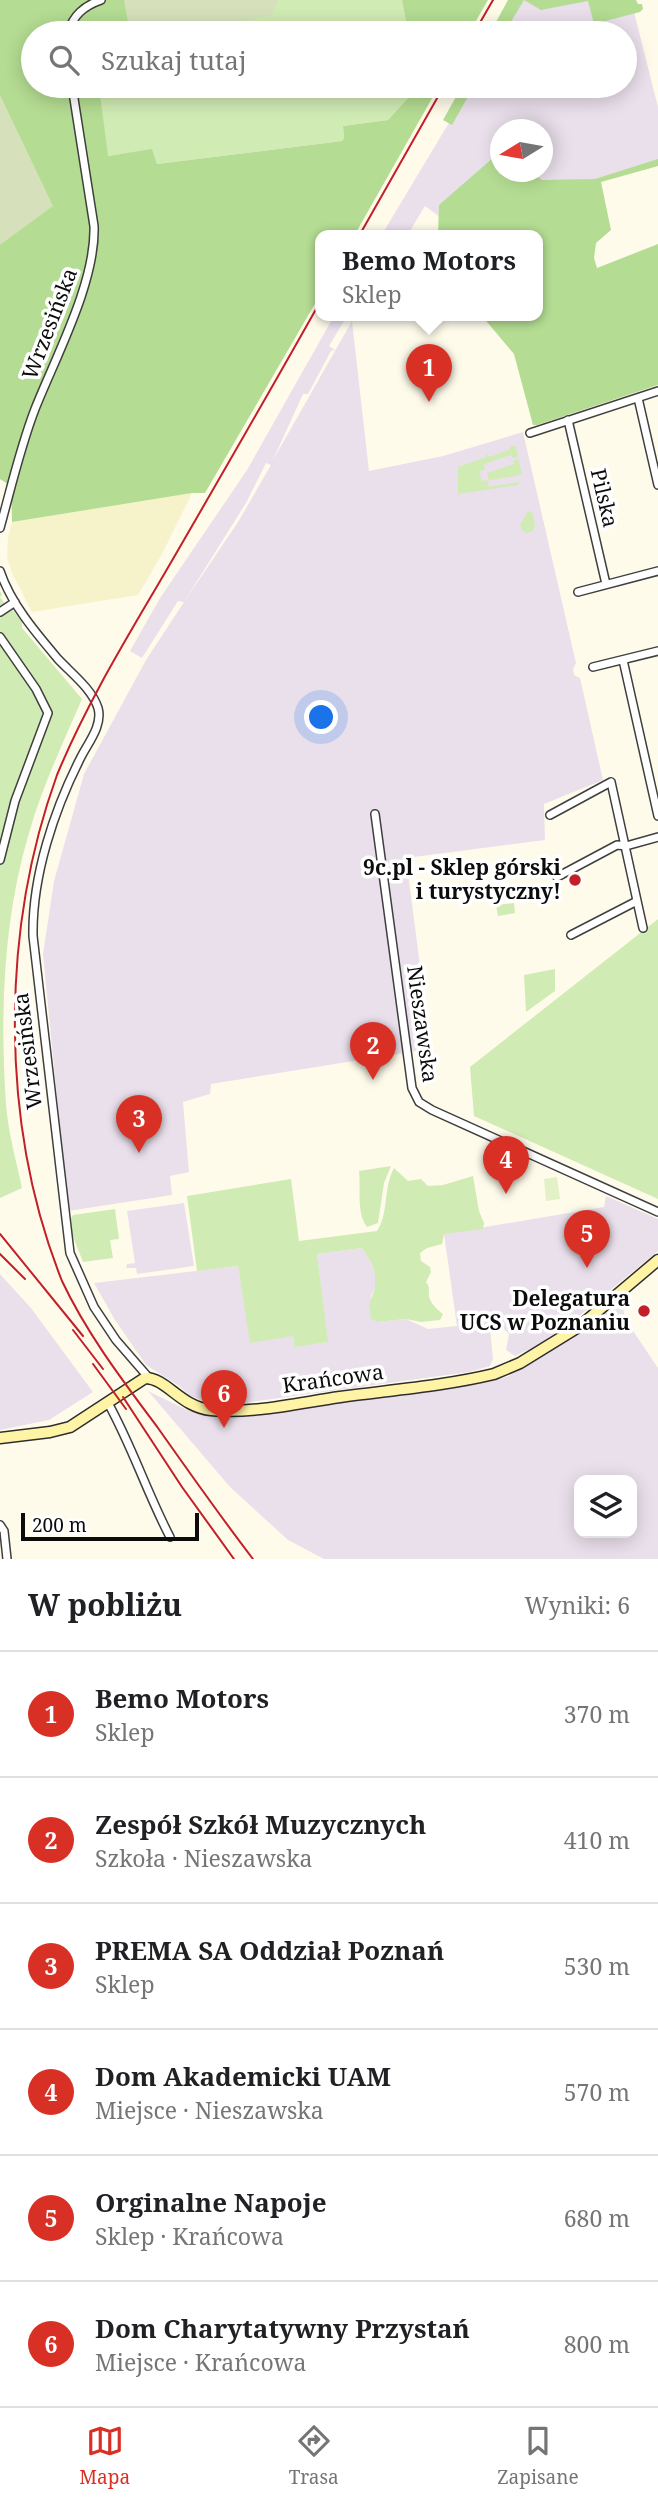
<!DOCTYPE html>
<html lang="pl">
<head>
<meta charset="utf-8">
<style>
	body { margin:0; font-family:"Noto Serif",serif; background:#f2f2f2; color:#202124 }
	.controls { position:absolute; right:21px; bottom:21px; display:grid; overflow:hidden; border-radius:14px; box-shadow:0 4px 18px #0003 }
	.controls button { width:63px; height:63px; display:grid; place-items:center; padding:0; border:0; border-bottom:2px solid #e0e0e0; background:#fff; color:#202124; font:35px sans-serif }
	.compass { position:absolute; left:490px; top:119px; width:63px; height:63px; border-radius:50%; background:#fff; box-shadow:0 4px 18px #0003; rotate:259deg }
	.scale { position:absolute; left:21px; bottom:18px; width:178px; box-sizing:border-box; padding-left:7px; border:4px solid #0c0c0c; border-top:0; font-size:19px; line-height:24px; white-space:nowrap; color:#0c0c0c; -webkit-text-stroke:5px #fff; paint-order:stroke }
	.you { position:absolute; left:322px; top:718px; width:24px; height:24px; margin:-18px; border:5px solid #fff; border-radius:50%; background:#1a73e8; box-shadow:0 0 0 10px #1a73e833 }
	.badge { display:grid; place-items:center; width:46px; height:46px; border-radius:50%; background:#d93025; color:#fff; font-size:23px; font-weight:700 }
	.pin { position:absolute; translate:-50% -58px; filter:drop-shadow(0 2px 4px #0008) }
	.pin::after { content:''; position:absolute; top:37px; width:24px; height:21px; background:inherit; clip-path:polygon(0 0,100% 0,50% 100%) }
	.popup { position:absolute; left:315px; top:230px; width:228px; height:91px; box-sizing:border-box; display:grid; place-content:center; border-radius:14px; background:#fff; filter:drop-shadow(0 2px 5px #0005); font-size:23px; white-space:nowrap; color:#757577 }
	.popup b { font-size:26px; color:#202124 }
	.popup::after { content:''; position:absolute; left:50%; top:100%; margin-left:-14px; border:14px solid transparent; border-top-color:#fff }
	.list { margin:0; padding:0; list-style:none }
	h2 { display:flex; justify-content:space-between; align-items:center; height:91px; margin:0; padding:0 28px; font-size:30px }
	h2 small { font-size:23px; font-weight:400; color:#757577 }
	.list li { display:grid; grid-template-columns:46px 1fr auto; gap:21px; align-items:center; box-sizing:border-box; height:126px; padding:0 28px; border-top:2px solid #e0e0e0 }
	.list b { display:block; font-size:26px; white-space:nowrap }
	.list p { margin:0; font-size:23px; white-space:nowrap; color:#757577 }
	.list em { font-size:23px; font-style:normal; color:#757577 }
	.icon { flex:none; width:38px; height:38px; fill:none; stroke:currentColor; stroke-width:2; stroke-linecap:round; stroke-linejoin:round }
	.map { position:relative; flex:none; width:658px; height:1559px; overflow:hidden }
	.search { position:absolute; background:#fff; box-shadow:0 4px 18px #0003; left:21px; right:21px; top:21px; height:77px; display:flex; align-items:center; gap:18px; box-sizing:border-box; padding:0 24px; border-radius:38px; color:#757577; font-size:26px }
	.sheet { height:847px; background:#fff }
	nav { display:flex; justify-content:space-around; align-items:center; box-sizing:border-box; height:98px; border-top:2px solid #e0e0e0; background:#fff; font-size:19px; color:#757577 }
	nav a { display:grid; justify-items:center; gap:4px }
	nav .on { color:#d93025 }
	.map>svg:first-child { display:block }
	.industrial { fill:#eae0ec; fill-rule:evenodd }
	.farmland { fill:#f6f2ca }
	.green { fill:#d1ebb4 }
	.forest { fill:#b4dc92 }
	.cemetery { fill:#d6e1bc }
	.pitch { fill:#e3f1c6 }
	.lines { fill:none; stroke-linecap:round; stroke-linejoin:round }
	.street-casing { stroke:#3f3f3f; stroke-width:10 }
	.secondary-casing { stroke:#2e2e2e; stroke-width:13 }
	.street { stroke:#fff; stroke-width:7 }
	.secondary { stroke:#fff4a6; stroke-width:10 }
	.rail { stroke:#c21f28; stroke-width:2 }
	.poi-dot { fill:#c21f28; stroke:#fff; stroke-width:2.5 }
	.labels { text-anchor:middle; stroke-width:7; stroke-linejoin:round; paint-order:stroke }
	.street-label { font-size:21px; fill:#0c0c0c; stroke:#fff }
	.poi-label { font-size:21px; font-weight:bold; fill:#0c0c0c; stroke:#fff; text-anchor:end }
</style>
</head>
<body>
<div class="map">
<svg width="658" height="1559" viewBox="0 0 658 1559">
	<rect width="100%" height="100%" fill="#fffbeb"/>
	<path class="industrial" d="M522,0h109l27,107v55l-210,61 -23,-17 -18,30h-26l90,-150h154v-53h-123zM500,130h42v42h-42z
		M334,316h13l-18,30 6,4 -4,1 -23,43h-5l-30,66 79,-139 17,150 74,-15 80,-24 53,231 -3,6 1,6 6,3 23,102 -59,24 1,36 -139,18 15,115 -8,2 9,75 -211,34 -1,10 -27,8 6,70 -19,4 2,19 -104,16 -25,-257 11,-73 30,-107 62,-114 38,-58 -6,-1 -36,57 -12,-7 30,-53 87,-128zM266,463l5,2 -33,57 -54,80 62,-99z
		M606,1196l52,23v32l-90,74 -36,23 -17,8 -9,-6 3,-16 -8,-8 -1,-8h-11l4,41 -3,7 -21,6 -233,32 -27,-2 -19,-6 -11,-10 -33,-21 -31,-45 -21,-37 144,-17 11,66 44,4 1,10 33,-4 -10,-88 45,-6 10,16 3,12v12l-4,8 6,26 29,-3 22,10 29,-3 -13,-92 160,-27z
		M184,1203l10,63 -57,8 -1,-6h-10l1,-4 8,-1 -8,-52z
		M0,1274l31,34 62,84 -44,28 -49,10z
		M622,1299l3,20 33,49v191h-334l-36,-19 -58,-53 -82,-96 39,19 28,5h22l233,-30 37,-8 68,-41zM579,1480h53v53h-53z"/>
	<path class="farmland" d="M192,493l-30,61 -24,41 -106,17 -20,-39 -5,-16 1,-20 4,-15z"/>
	<path class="green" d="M278,0h124l6,33h-183l-1,-9 48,-9z
		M99,86h315l-6,12 -20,22 -45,6 1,12 -2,3 -185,23 -5,-14 -45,6z
		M511,445l5,2 2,10 -5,1 -2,-3 -27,9 1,5 -6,3 3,9 7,-1 -2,-7 27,-9 -1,-3 5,-2 4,14 -2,2 -33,6 2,6 30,-5v3l-61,9v-27l28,-10v-4l3,4 20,-7z
		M528,511l4,1 3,13 -2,6 -6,2 -5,-3 -2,-5z
		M0,591l2,4 -2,2 9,13 3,-1 10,13v6l60,71c-19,44 -40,88 -53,134 -26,87 -29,181 -23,271 2,28 10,56 16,84l-22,10z
		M514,903l1,10 -17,3 -2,-11z
		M658,919v280l-184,-83 -4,-49z
		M555,969v22l-29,21 -2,-37z
		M391,1166l-7,17 -6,40 -11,4c-11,-14 -6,-38 -8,-56z
		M394,1168l14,13 13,-2 7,7 15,-1 30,-9 6,35 5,12 -1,6 -39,5 -2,10 -15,4 -7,5 1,8 9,6 1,5 -5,10c5,6 2,8 3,15 2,7 9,13 14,17l-3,6 -19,2 -15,-3 -29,3 -6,-3 -2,-14 6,-17v-12l-3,-12 -10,-16 -45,6 11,88 -34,5 -1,-11 -43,7 -12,-77 -41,5 -10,-75 104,-17 8,62 78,-10c12,-18 6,-43 17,-63z
		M115,1209l4,30 -9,1 3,18 -30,4 -11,-28 -1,-16 2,-3z"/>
	<path class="forest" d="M0,0h278l-6,15 -48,9 1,9h-192v53h66l9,70 44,-7 5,15 185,-23 2,-3 -1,-12 45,-6 20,-22 6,-12h25l-85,150h-34v59l-115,198h-13l-180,29 -1,-36 -11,-7z
		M402,0h86l-19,33h-61z
		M508,0h128l2,4h4l1,5 -3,3 -46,12 -6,-23 -47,9 -17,-10 -20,33h-14z
		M462,86h12l-22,39 -9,-5z
		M500,155v17h32l10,8 53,-1 63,-20v7l-57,16 10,48 -15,13 -2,15 3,10 61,-24v141l-121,40h-4l-19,-71 -32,-38h56v-80h-100l1,-31 55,-48z"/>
	<path class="cemetery" d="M124,0h154l-6,15 -48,9 1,9h-95z
		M0,95l53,111 -53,39z"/>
	<path class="pitch" d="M557,1177l3,22 -14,2 -2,-22z"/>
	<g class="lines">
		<g class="street-casing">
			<path id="street" d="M68,33c5,-18 16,-27 33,-33
				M638,398l20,87
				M568,420l38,164
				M530,433l128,-42
				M0,528c11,-40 20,-80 35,-119 21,-53 61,-127 59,-183l-22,-140
				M0,571c11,33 36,62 58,88 14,15 34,30 40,49 5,17 -10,35 -17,49 -27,53 -49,119 -48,179l37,317 24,54 22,33 33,38
				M578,592l80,-21
				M0,612l15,-10
				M0,637l36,52 12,24 -33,88 -15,59
				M623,660l35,156
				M593,667l65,-16
				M375,814l37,274 7,14 13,8 226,102
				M550,815l61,-33 32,146
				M557,877l60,-32 9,1 32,-9
				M571,935l66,-34
				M108,1403c24,43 39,90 62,134
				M0,1525l4,6 3,28"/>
		</g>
		<g class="secondary-casing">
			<path id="secondary" d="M0,1438l50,-6 20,-5 75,-49c22,0 35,29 66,32 42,4 87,-7 129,-13 51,-7 104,-11 154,-23l26,-11 60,-37 78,-66"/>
		</g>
		<use href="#street" class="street"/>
		<use href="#secondary" class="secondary"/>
		<path class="rail" d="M474,33l19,-33
			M359,236l85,-150
			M0,1234l83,102
			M0,1254l25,25
			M73,1330l30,39
			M93,1364l33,45
			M123,1397l59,90 52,72
			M253,1559c-33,-43 -64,-87 -95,-131 -35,-47 -71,-94 -96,-147 -62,-156 -62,-348 -5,-506 32,-78 78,-150 120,-223 48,-83 96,-166 143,-250"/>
	</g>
	<g class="poi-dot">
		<circle cx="575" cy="880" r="7"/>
		<circle cx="644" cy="1311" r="7"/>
	</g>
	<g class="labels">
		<g class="street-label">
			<text transform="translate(50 324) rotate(-69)" y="7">Wrzesińska</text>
			<text transform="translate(604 498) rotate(77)" y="7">Pilska</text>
			<text transform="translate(422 1024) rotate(82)" y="7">Nieszawska</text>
			<text transform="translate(28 1051) rotate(-97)" y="7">Wrzesińska</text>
			<text transform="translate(333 1379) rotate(-8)" y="7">Krańcowa</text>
		</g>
		<g class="poi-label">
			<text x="561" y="875">9c.pl - Sklep górski<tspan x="561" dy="24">i turystyczny!</tspan></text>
			<text x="630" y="1306">Delegatura<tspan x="630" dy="24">UCS w Poznaniu</tspan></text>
		</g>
	</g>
</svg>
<div class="controls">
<button><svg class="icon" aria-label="layers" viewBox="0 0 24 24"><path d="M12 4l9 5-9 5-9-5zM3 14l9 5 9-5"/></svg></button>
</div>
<svg class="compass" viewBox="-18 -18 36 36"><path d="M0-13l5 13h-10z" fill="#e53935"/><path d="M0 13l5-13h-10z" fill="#757577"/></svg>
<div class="scale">200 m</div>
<div class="you"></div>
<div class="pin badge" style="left:429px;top:402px">1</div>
<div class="popup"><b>Bemo Motors</b>Sklep</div>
<div class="pin badge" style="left:373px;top:1080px">2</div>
<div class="pin badge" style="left:139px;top:1153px">3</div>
<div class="pin badge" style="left:506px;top:1194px">4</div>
<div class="pin badge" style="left:587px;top:1268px">5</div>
<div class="pin badge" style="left:224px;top:1428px">6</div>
<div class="search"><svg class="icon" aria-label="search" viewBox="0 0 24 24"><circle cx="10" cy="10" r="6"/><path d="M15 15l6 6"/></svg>Szukaj tutaj</div>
</div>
<section class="sheet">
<h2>W pobliżu<small>Wyniki: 6</small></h2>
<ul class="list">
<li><span class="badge">1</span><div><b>Bemo Motors</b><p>Sklep</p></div><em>370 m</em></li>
<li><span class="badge">2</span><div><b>Zespół Szkół Muzycznych</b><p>Szkoła · Nieszawska</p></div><em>410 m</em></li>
<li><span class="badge">3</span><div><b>PREMA SA Oddział Poznań</b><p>Sklep</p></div><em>530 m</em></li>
<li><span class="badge">4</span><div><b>Dom Akademicki UAM</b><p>Miejsce · Nieszawska</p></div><em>570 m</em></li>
<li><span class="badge">5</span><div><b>Orginalne Napoje</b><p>Sklep · Krańcowa</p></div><em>680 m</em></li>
<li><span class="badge">6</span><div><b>Dom Charytatywny Przystań</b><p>Miejsce · Krańcowa</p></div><em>800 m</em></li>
</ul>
</section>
<nav>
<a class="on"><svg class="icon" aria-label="map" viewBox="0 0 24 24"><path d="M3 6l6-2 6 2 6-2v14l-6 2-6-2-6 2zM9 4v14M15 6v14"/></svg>Mapa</a>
<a><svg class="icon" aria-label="directions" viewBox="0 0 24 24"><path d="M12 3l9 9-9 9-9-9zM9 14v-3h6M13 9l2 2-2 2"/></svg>Trasa</a>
<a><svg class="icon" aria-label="saved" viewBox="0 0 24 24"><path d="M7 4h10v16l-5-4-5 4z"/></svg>Zapisane</a>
</nav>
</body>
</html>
